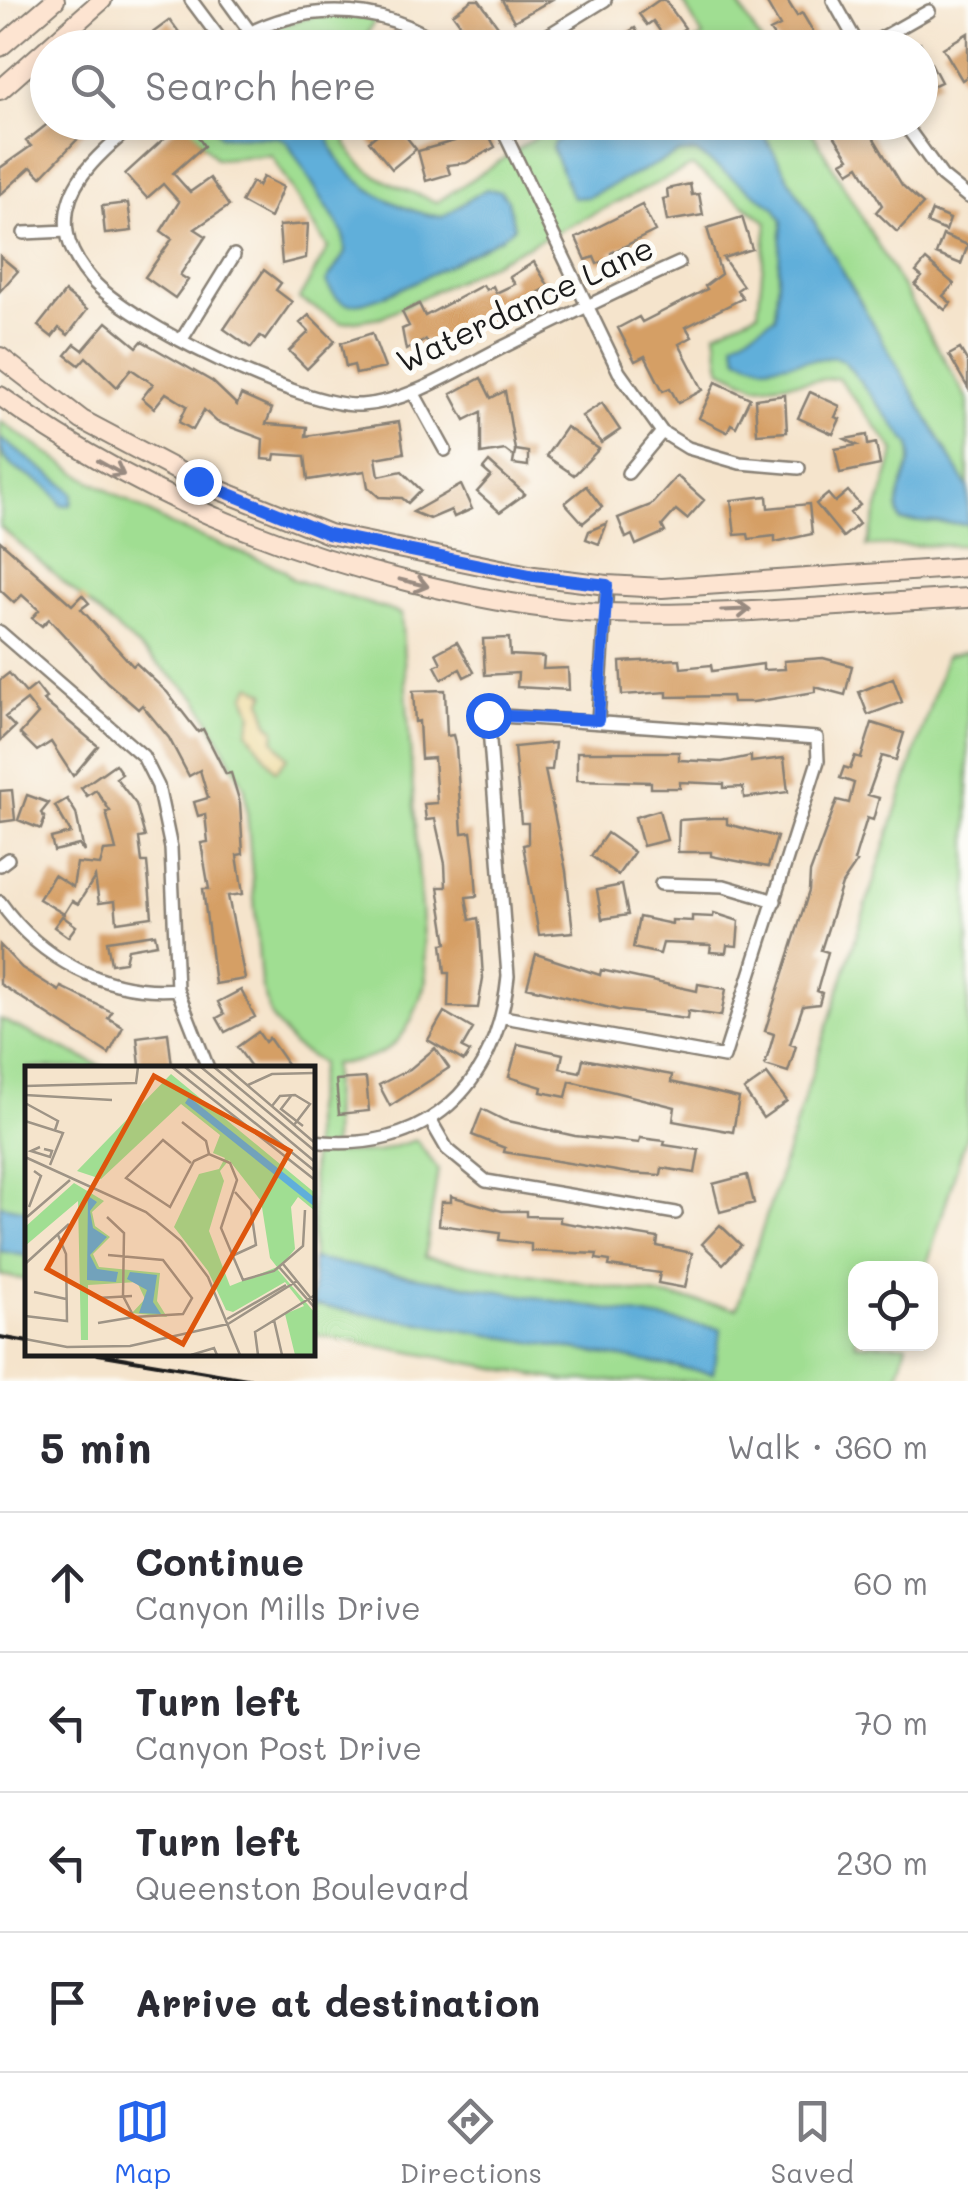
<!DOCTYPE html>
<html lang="en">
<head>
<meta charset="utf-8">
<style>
	body { margin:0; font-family:Mali,sans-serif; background:#f7f7f7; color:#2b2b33 }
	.controls { position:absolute; right:30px; bottom:30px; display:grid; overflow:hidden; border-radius:20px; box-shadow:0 5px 15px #0003 }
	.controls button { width:90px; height:90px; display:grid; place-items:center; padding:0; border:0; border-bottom:2px solid #e1e1e2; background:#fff; color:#2b2b33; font:50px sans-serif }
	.stop { position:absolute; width:30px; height:30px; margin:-22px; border:8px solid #2563eb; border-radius:50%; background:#fff }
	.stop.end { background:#2563eb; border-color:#fff; box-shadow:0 2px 10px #0008 }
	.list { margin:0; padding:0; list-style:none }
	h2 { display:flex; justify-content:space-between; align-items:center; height:130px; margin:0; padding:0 40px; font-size:42px }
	h2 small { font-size:32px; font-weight:400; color:#7c7c81 }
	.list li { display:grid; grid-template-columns:65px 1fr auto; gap:30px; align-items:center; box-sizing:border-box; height:140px; padding:0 40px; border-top:2px solid #e1e1e2 }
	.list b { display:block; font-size:38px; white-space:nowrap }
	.list p { margin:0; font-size:32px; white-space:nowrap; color:#7c7c81 }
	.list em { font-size:32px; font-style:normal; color:#7c7c81 }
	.icon { flex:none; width:55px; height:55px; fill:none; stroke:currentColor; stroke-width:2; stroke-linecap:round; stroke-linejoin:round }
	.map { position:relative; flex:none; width:968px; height:1381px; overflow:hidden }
	.search { position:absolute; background:#fff; box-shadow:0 5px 15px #0003; left:30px; right:30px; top:30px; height:110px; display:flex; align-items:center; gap:25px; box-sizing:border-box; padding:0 35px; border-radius:55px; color:#7c7c81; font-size:38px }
	.sheet { height:690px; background:#fff }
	nav { display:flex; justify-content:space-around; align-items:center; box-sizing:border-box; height:140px; border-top:2px solid #e1e1e2; background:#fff; font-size:28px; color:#7c7c81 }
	nav a { display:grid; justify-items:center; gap:5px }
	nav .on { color:#2563eb }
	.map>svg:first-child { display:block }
	.green { fill:#a0de92; stroke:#5e7d57; stroke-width:2.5 }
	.sand { fill:#eeda9e; stroke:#857b5d; stroke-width:2.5 }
	.water { fill:#60afda; stroke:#3e667b; stroke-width:2.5 }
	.building { fill:#d59f65 }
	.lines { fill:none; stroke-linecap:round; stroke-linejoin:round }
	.minor-casing { stroke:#888074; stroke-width:16 }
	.secondary-casing { stroke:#888074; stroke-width:22 }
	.minor { stroke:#fff; stroke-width:11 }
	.secondary { stroke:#fde4d1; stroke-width:18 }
	.rail { stroke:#1c1c1c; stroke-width:4 }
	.oneway { stroke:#988a80 }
	.route { stroke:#2563eb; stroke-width:12 }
	.labels { text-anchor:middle; stroke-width:10; stroke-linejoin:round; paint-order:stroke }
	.street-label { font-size:32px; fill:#1c1c1c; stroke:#fdfcf7 }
	.inset-road { fill:none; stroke:#9e9486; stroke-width:2.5 }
	.view { fill:#de560d; fill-opacity:0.15; stroke:#de560d; stroke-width:5 }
	.inset-edge { fill:none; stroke:#1c1c1c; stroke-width:5 }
</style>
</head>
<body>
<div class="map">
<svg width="968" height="1381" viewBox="0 0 968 1381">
	<rect width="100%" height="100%" fill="#fdfcf7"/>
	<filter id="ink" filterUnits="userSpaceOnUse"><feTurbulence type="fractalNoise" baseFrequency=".01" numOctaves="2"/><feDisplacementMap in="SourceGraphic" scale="20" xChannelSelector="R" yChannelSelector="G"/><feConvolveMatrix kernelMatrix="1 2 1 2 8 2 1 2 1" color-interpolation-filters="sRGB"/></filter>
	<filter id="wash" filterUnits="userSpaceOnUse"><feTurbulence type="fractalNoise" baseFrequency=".0048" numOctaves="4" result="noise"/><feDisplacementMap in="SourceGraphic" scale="40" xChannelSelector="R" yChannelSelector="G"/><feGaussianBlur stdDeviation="2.25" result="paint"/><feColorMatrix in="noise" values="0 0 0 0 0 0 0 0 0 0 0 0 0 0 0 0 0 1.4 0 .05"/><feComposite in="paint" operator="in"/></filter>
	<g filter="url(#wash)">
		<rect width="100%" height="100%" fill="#f5e4cc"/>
		<path class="green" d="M682,0h54l28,47h-77l16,-10z
			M317,15l59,3 -16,29 -117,1 35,-22z
			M186,123h158c-4,48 58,65 93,79l121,-79h249l161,277v145l-101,1 28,-95 -57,-73 -81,8 -36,-17 -5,-37 42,-20 9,-90 -75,-56 -311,151 -39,6 -43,-24 29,-51 -57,-93 -55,4z
			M0,421l82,55 91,50 110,43 9,10 109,35 25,367c-18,55 -30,79 -93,83l-1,89 44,-1 40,-12 22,29 -13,88 312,51 209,-652 22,-5v479l-42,138h-70v76h51l-10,37h-331l-253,-47 -1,-225 9,-46 -27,-17 -23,-29 -10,-33 -16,-196 -47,-89 -198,-172z
			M0,1019l105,49h-77l-1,212 -27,-5z"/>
		<path class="sand" d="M251,685l15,8 -4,7 7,24 6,5 -1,11 14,17 -12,14 -28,-39 4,-18 -7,-19z"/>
		<path class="water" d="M325,35l10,2 2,10h-52z
			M210,123h118c-3,52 70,89 114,94l44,-28 14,2 8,9 6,27 -13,11c-29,14 -126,70 -153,66 -11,-2 -17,-13 -22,-22l19,-29 -1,-18 -57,-93 -9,-5 -58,-1z
			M588,123h169l211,365v36l-67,-3c-12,-25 15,-50 9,-76l-66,-84 -10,-4 -68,9 -28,-9 -4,-15 41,-25 7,-96 -7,-13 -79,-56 -17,1 -91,44 -15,1 -21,-50 2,-6z
			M0,438l66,48 7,8 -2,11h-10c-14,-34 -61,-25 -61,-67z
			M0,1205l27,5v46l-27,-5z
			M312,1259l409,70 -8,44 -400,-68z"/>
		<g id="blocks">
			<path class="building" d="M472,0h7l21,29 -24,17 -23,-32z
				M502,0h49l-37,21z
				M659,0h6l20,28 -18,13 -14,-20 -6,4 -8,-11z
				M765,0h22l10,16 5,-3 21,35h-41l-12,-17 10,-5z
				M170,20l17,23 -6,5h-49z
				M635,28l12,20h-45z
				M392,31l21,17h-35z
				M968,33v43l-6,4 -19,-32z
				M920,42l21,40 -21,10z
				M50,122h44l-53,55 -10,-10 -31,28v-27l31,-22 -5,-5z
				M182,122h6l16,24 -31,27 17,19 20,-14 19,28 -34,23 11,7 -26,39 8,5 -13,18 -30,-21 27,-38 -11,-8 18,-29 -16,-18 -16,14 -22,-24z
				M482,122l13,25 -29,16 -19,2 3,9 -24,7 -8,-30 36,-10z
				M825,122h39l38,63 21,19 -26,28 -21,-20 6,-7 -23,-39 -10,6 -7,-10 7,-4z
				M389,125l6,7 4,-4 17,21 -24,20 -23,-28z
				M263,177l20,10 -13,31 -29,-16 11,-20 6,4z
				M690,184l2,11 7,-1 4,21 -36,6 -4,-22 5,-1 -1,-9z
				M128,203l4,28 -27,3 -3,-28z
				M642,205l13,26 -44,22 1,5 -15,6 -3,-7 -8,3 -10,-22z
				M932,211l18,8 -4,12 -19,-8z
				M742,217l10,32 -29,9 20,28 -6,4 6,8 -57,29 6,10 -13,7 24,46 -25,13 -8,-15 -7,3 -18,-35 -10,5 -17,-33 21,-11 3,5 65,-33 -2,-3 16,-12 -14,-46z
				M308,224l-2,34 -24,6 -3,-38z
				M943,235l25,10 -7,19 -25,-10z
				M0,256l18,15 -18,20z
				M926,260l28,24 -11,12 8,7 -6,7 -30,-25 7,-8 -6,-5z
				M534,262l15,25 -118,61 -5,-8 -20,10 -4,-21 7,-3 -7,-14 17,-8 6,12 58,-31 3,5 7,-4 3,7 19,-9 -5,-7z
				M264,270l17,13 -5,7 16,12 -27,38 -5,-4 -9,12 -27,-19z
				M65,292l22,18 -19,25 -9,-7 -7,9 -14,-11z
				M309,315l26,26 -28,28 -18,-18 20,-19 -9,-9z
				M107,322l30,25 5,-6 71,41 24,23 4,-10 31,14 -6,15 41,3 -1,9 93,-14 5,31 -28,5 3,18 23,-5 19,19 -13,13 -6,-5 -23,-1 -11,-10 -3,-16 -57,9 -3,-24 -30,-2 -1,6 -12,-1 1,-20 -46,-17 -13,-12 -11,20 -14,-8 8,-16 -21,-13 -12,15 -12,-10 11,-14 -22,-15 -14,18 -31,-30 -7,8 -13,-10 9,-11 8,6z
				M372,333l13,35 -29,6 -2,-9 -8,2 -5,-24z
				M960,349l8,13v26l-19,-33z
				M481,378l10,20 14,-7 10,59 13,2v14l-15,-2 2,-13 -1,6 -9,-7 -24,4v-42l-16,8 -14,-26z
				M716,382l34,16 -14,29 -5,-3 -4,8 -28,-14z
				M810,392l30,14 -5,11 5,2 -7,15 -35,-16z
				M785,395l2,37 -30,2 -2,-35z
				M602,403l18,27 -19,13 -19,-27z
				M566,427l33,22 -25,26 -28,-19z
				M867,435l1,10 8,-2 4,22 -40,8 -5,-24 22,-4 -12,-6z
				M489,462l36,32 -25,18 -23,-20 14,-16 -8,-7z
				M677,476l27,24 -17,19 -11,-9 -14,16 3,6 -29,13 -4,-10 -6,3 -8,-20 33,-13z
				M461,485l11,24 -18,8 -3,-7 -21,9 -17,-7z
				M586,486l16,21 -19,16 -18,-20z
				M848,491l12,14 -10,8 9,11 -16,13 -27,-33 12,-10 7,8z
				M767,496l1,12 41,-4 3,30 -37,8v-6l-26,3 -1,-5 -13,1 -4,-35z
				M607,523l-8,21 -13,-5 3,-8z
				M0,541l72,64 10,-10 7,8 -8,6 52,57 3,-3 31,29 31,40 5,-3 23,45 5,-1 9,30 3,51 -6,1 6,39 -15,2 17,83 -30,5 -12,-95h6l-8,-46 7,-1 -3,-28 -7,2 -4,-14 14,-4 -8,-28 -11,6 -20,-38 -27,-33 -4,4 -31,-27 -58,-63 -7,7 -10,-8 7,-8 -17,-15 -8,8 -14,-13z
				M509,638l1,17 34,2 -1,12 25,-1 1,22 -52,-3 1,-14 -33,2 -2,-36z
				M457,642l17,30 -10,5 -4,-8 -18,10 -7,-13 6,-3 -5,-10z
				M823,658l29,8 -7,29 -30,-8v5l-62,10h-20l-1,-6 -65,1v-5l-45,3 -2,-33 60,-3 1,9 30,-3 1,6 51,-7v6l22,-1 -1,-8z
				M9,673l17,20 10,-8 10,13 -3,2 55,46 -25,30 -22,-34 -14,9 -17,-17 18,-20 -11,-14 -22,17 10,10 -15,14v-61z
				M893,678l9,24 -34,13 -9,-23z
				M445,690l2,46 6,-1 3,12 6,86 9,-1 3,23 3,41 -11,1 4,23 8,-2 2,14 3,46 -5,30 -30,-1 1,-34h-4l-3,-29 5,-1 -9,-56h8l-1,-23 -10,-45 -9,1 -2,-16 13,-1 -3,-45 -13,1 -2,-38 -4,1 -2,-31z
				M872,723l32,10 -8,27 -14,-4 -14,39 11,3 -6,22 -6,-2 -13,43 3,1 -15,22 -21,66 7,2 -11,39 5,2 -3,11 -16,2 -13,38 6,2 -8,26 -23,-7 9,-31 -9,-3 44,-140 1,-18 27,-73 12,3 5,-20 -14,-5 4,-11 6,2 5,-13 6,2z
				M555,743l-3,27h-7l21,101 7,61 -34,3 -16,-90 5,-1v-21h-7l-7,-76z
				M577,752h102v8l43,2 29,-6v6l33,-4 4,34 -44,6 -1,-11 -19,1v-4l-44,-2v6h-29v-6l-74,-2z
				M115,764l7,10 -6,4 20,26 9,33 -6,1 3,24h5l5,55 -35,5 -2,-21 -16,2 -4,-26 -17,27 -6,-3 -8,13 -25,-15 15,-24 19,12 4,-24 23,2 4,-14 12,-1 -10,-38 4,-1 -14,-21 -9,6 -6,-8z
				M12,790l3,30 -15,2v-31z
				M27,795l22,8 -8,10 4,5 -4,11 -23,-9z
				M67,799l9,14 8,39 -5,-7 -25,6 -3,-13 20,-5 -16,-27z
				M659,810l8,30 -24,6 -8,-29z
				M712,818h15v6l50,13 -9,30 -57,-11v-4h-33l1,-32z
				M607,833l27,19 -16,23 -27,-19z
				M622,885l6,30 -26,4 -5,-29z
				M714,913l25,8 -2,25 -10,-1 -1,8 -16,-1 1,-7 -48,-2 -3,11 -27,-6 6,-31 33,7v-4l20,1v-5l21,1z
				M62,916l14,10 -8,11 -14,-10z
				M155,934l2,10 -29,5 -3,13 -14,2 -4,-23z
				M0,945l22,23 37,23 2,-4 51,25 -4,6 15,9 -14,27 -109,-70z
				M536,954l64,21 1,-5 96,21 1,-7 28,5 -5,27 -33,-5 -1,8 -69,-9 -91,-23z
				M241,990l14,27 -30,15 -8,-14 7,-4 -6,-12z
				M444,1012l29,17 -11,19 8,4 -6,9 -36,-21z
				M258,1032l7,10 4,-4 21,30h-38l-15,-21z
				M168,1033l4,33h-32l-3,-29z
				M518,1044l45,10 -3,14 20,4 3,-13 89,16 -1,7 68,16 -6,34 -60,-11 2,-14 -105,-26 -4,16 -25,-5 1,-5 -33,-10z
				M435,1048l14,20 -59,38 -11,-21 31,-16z
				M767,1074l20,27 -24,17 -19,-28z
				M366,1078l3,33 -30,3 -3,-34z
				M482,1109l22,11 71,16 64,7 1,-5 25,3 -1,4 35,5 -4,23 -33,-5 -1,7 -33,-2 -124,-21 1,-4 -33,-13z
				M747,1175l7,28 -34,9 -7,-28z
				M451,1196l51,15h24v5l34,1v5l98,16 -1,8 35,7 -7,35 -27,-5 2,-10 -51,-7 1,-5 -14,-2 1,-5 -66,-3v-7l-32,-4 1,-7 -61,-8 2,-23h10z
				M720,1225l21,20 -18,19 -21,-20z"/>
		</g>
	</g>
	<g filter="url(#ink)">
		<use href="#blocks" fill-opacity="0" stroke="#888074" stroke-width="2.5"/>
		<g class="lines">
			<g class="minor-casing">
				<path id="minor" d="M191,0l35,47
					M227,0l21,29
					M833,0l27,48
					M225,48c67,-48 155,-48 221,0
					M527,48l78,-48
					M864,48l65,-37
					M137,122c-33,29 -77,60 -70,110 2,16 13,34 24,47 38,44 212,129 270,126 49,-3 98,-36 140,-57 59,-29 118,-58 178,-85
					M499,122l120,250 43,60 26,16 52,15 59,5
					M903,122l39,54 26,21
					M24,233l43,-2
					M182,339l52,-84
					M413,392l32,58
					M628,473l34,-41
					M0,632l143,124 15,30 13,62 6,141 31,79
					M598,720l9,-135
					M0,865l8,-6
					M661,884l63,2 51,15
					M0,902c40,57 107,93 177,87
					M432,1123l15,26 39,32 190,32
					M312,1141c115,14 185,-55 196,-165l-20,-261 329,23 1,23 -94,296 -220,-40"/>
			</g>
			<g class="secondary-casing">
				<path id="secondary" d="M0,47l55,-47
					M0,90l102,-90
					M0,357l82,63 115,61 132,53 205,42 73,9 55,3 306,-21
					M0,396c126,90 261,150 411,186 63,15 129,29 194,31 120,4 243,-9 363,-15"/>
			</g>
			<use href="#minor" class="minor"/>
			<use href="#secondary" class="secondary"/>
			<path class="rail" d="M0,1337l28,5
				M98,1354l161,27"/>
		</g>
		<defs><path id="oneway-shaft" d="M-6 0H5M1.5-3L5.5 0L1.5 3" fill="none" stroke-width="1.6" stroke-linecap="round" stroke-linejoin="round" transform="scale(2.5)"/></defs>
		<g class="oneway">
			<use href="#oneway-shaft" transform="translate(111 468) rotate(29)"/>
			<use href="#oneway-shaft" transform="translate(414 583) rotate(14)"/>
			<use href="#oneway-shaft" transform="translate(736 610) rotate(-2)"/>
		</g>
	</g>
	<g class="lines" filter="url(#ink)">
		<path class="route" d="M198,481l130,53 206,42 73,9 -9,135 -110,-5"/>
	</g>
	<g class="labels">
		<g class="street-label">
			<text transform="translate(525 305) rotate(-25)" y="11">Waterdance Lane</text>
		</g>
	</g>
	<g transform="translate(25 1066)">
		<rect width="290" height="290" fill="#f5e4cc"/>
		<path d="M146,8l144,119v18l-17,-14 -7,10 4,42 -17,21 37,43v42h-20l-10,-41 19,-8 -19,-24 -52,30 -7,-2 -18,-39 -34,-44 25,-53 20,-5 6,-11 -12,-5 7,-18 -39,-31 -80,75 -24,-8zM204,94l32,41 9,57 7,9 -47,19 -21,-55 15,-50 -4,-10zM49,117l30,18 -12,11 3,14 15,11 -17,17 6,13 61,6 -3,28 10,16 -35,-4 13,-14 -8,-17 -49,3v55h-7l-3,-139 -53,45v-19z" fill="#a0de92" fill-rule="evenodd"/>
		<path d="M164,31l126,101v9l-130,-104zM63,130l9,6 -7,9 3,17 14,9 -17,18 7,14 21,3 -2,10 -29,-2zM105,206l27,3 -4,27 8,12 -22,-1 8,-23 -20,-11z" fill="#60afda"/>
		<path class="inset-road" d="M147,1l143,113M160,1l130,104M176,1l114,95M189,1l101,84M201,1l89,76M223,19l24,-11 43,-1M0,20l111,-3 2,-16M0,29l87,5M266,30l-10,13 22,17M0,37l33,18 -3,9M247,40l8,-10 15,-1 15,9 -16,21M0,55l38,12 -13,32M157,56l24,19 3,13M15,81l-9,4 19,6 2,-6 -8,-2M0,91l121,55 35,29 27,36 32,78M166,97l-28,-23 -37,38 44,29 24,-46 15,-7 21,9 7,17 -16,48 22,52 31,-9 29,-25 2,-36M4,141l12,-31 -7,-5M2,151l43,-37M82,151l17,16 -1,63 11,21M83,189l55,5 29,38 -9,16 -49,3M207,190l24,-11 -5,-35 -16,-18M0,198l44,-40M258,198l31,38M254,201l36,41M9,226l32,7M73,232l34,-2M0,250l42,5 -1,-67 -8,-19M202,253l59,-34M249,254l8,35M73,257l36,-6M203,258l69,-43M0,273l42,8 63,-1 98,-22M166,289l23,-7 3,7M233,289l-3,-23 60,-37"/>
		<path class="view" d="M129,10l136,75 -107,193 -136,-75z"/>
		<rect width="290" height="290" class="inset-edge"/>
	</g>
</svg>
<div class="controls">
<button><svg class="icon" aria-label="locate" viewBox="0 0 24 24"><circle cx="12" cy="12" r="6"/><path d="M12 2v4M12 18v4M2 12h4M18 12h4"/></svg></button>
</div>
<div class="stop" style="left:488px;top:715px"></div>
<div class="stop end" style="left:198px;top:481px"></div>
<div class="search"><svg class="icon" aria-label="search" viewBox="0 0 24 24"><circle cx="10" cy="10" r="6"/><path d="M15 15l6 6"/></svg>Search here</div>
</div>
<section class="sheet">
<h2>5 min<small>Walk · 360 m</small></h2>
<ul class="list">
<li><svg class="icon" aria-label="ahead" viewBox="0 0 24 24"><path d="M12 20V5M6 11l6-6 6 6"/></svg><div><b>Continue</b><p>Canyon Mills Drive</p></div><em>60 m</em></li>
<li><svg class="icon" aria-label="left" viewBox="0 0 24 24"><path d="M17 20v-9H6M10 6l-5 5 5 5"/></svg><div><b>Turn left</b><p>Canyon Post Drive</p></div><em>70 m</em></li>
<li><svg class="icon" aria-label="left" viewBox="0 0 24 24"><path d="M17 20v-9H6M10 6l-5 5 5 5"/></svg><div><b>Turn left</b><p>Queenston Boulevard</p></div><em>230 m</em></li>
<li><svg class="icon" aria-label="arrive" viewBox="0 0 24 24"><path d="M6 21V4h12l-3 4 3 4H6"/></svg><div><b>Arrive at destination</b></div></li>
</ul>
</section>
<nav>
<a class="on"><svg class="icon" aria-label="map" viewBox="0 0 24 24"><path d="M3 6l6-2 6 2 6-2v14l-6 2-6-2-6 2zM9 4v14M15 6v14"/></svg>Map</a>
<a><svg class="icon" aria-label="directions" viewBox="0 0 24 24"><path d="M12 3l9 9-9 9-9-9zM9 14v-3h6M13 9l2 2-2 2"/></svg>Directions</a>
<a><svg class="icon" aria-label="saved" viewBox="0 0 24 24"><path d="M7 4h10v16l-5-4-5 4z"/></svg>Saved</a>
</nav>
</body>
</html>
